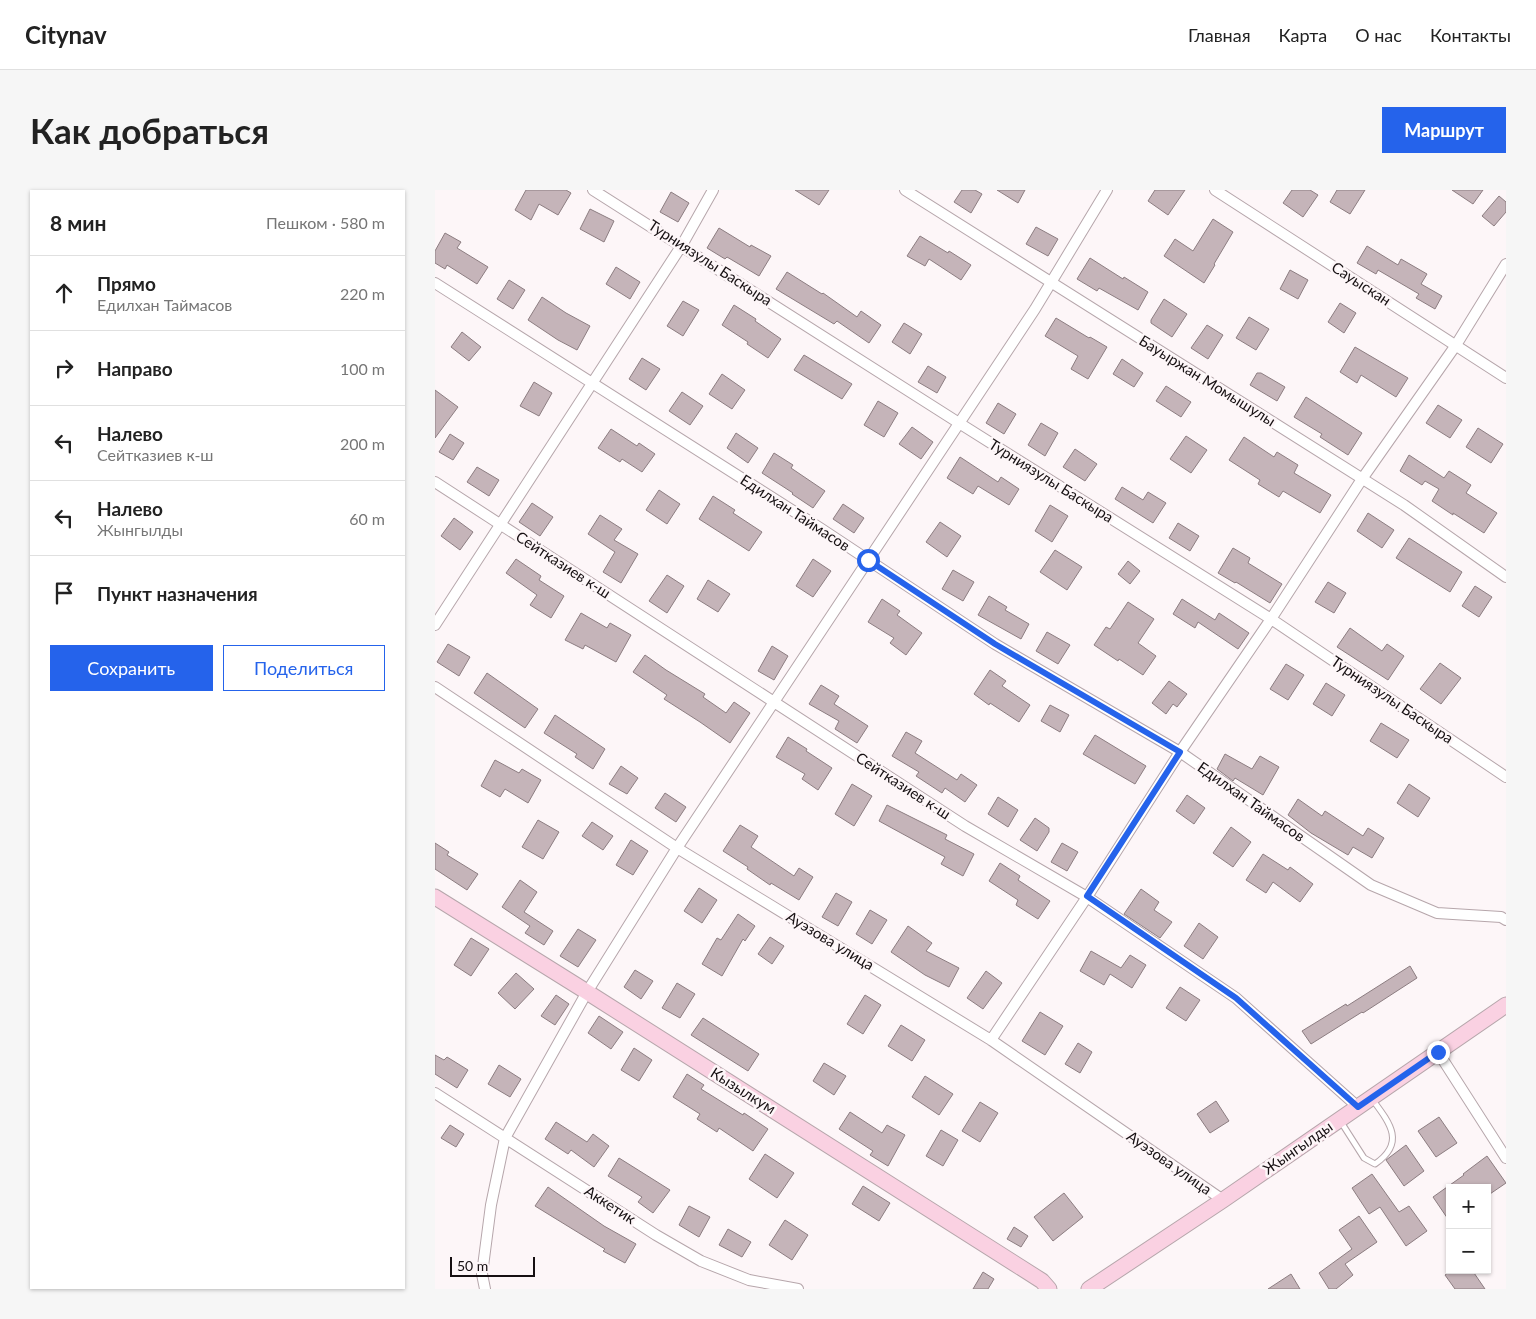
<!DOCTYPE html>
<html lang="ru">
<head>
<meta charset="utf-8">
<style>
	body { margin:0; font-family:Lato,sans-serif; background:#f6f6f6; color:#222 }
	.controls { position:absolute; right:15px; bottom:15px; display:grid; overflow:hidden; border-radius:0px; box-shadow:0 1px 4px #0004 }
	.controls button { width:45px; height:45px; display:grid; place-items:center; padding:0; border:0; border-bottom:1px solid #e0e0e0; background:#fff; color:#222; font:25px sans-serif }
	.scale { position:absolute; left:15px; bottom:12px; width:85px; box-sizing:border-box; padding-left:5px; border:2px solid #161012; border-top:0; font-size:14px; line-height:18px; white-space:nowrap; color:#161012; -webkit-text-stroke:4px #fdf6f8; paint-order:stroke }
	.stop { position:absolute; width:15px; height:15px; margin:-11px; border:4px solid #2563eb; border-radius:50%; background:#fff }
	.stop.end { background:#2563eb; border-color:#fff; box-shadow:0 1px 5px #0008 }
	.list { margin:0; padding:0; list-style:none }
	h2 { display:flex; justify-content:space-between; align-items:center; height:65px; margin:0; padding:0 20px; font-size:21px }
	h2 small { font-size:16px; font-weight:400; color:#767676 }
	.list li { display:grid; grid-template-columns:32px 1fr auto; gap:15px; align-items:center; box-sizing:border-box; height:75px; padding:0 20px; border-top:1px solid #e0e0e0 }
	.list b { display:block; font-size:19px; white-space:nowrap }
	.list p { margin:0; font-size:16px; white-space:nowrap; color:#767676 }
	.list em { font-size:16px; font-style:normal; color:#767676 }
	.actions { display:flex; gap:10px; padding:15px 20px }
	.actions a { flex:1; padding:11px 0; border:1px solid #2563eb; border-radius:0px; text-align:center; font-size:18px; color:#2563eb }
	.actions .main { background:#2563eb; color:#fff }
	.icon { flex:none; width:28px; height:28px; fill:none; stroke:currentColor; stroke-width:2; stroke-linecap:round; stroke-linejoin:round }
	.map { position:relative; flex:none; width:1071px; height:1099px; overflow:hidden; border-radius:0px }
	header { display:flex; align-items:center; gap:30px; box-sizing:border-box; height:70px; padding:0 25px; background:#fff; border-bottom:1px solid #e0e0e0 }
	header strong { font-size:24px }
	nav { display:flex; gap:28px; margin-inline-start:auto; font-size:18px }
	.intro { display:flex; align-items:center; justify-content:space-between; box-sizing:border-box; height:120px; padding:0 30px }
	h1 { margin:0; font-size:35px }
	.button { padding:12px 22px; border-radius:0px; background:#2563eb; color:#fff; font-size:18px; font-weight:700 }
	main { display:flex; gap:30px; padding:0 30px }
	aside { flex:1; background:#fff; border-radius:0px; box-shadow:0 1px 4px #0004 }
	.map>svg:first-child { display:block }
	.building { fill:#c5b4b9; stroke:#8c7d81 }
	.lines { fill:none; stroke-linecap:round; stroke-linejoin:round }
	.lane-casing { stroke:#b6a6ab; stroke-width:7 }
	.street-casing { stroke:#b6a6ab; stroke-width:12 }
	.secondary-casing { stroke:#b6a6ab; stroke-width:17 }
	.lane { stroke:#fff; stroke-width:5 }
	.street { stroke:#fff; stroke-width:10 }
	.secondary { stroke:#fad1e2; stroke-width:15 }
	.route { stroke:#2563eb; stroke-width:6 }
	.labels { text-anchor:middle; stroke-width:5; stroke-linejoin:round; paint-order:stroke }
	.street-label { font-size:15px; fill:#161012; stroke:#fdf6f8 }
</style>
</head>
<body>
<header>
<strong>Citynav</strong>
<nav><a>Главная</a><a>Карта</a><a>О нас</a><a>Контакты</a></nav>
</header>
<div class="intro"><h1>Как добраться</h1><a class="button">Маршрут</a></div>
<main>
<aside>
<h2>8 мин<small>Пешком · 580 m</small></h2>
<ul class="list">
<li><svg class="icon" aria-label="ahead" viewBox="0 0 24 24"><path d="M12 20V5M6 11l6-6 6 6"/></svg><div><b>Прямо</b><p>Едилхан Таймасов</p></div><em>220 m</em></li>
<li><svg class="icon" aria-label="right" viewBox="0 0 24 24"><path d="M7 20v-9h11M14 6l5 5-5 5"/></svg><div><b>Направо</b></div><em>100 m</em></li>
<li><svg class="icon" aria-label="left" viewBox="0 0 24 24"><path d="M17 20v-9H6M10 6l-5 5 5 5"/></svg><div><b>Налево</b><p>Сейтказиев к-ш</p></div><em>200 m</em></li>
<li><svg class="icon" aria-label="left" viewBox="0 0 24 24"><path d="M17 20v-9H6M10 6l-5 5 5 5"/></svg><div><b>Налево</b><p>Жынгылды</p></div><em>60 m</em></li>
<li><svg class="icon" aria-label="arrive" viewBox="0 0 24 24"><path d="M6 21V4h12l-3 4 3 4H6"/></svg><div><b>Пункт назначения</b></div></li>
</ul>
<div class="actions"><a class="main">Сохранить</a><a>Поделиться</a></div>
</aside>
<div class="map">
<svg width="1071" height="1099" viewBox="0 0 1071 1099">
	<rect width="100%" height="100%" fill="#fdf6f8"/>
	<path class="building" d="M91,0h40l5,3 -13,22 -19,-11 -8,16 -16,-10z
		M360,0h34l-10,15z
		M527,0h13l7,4 -11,19 -17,-11z
		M562,0h28l-7,13z
		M720,0h30l-17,25 -20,-14z
		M857,0h18l8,5 -15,22 -20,-14z
		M902,0h28l-15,24 -20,-12z
		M1017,0h31l-10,14z
		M236,2l18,11 -11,19 -18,-10z
		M1064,6l7,6v10l-12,14 -12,-10z
		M155,19l24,12 -10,21 -24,-13z
		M778,29l20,13 -19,32 1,1 -11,18 -40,-27 11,-17 18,12z
		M601,37l22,12 -10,17 -22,-12z
		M284,38l31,19 1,-2 20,11 -12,20 -32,-19 -2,2 -18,-11z
		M10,43l16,9 -4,6 31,19 -11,17 -30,-19 -2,4 -10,-6v-12z
		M485,46l28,17 1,-2 22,14 -10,15 -32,-21 -4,7 -18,-10z
		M932,56l31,19 3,-6 26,15 -6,10 21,12 -7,13 -19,-11 3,-4 -41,-24 -2,4 -19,-11z
		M655,68l33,21 1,-2 24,15 -10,18 -39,-22 -2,3 -20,-12z
		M181,77l24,15 -10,17 -24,-15z
		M855,80l18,10 -10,19 -18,-10z
		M352,82l35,22 1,-1 34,24 4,-6 20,14 -12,18 -32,-22 -3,3 -58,-35z
		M74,90l16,10 -12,19 -16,-10z
		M107,107l24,16 24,13 -13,24 -19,-10 -30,-20z
		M729,109l23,15 -15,23 -21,-14v-3z
		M248,111l16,9 -16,26 -16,-10z
		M905,113l16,10 -12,20 -16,-11z
		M299,115l22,14 -1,2 26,18 -13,19 -21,-14 1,-2 -26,-17z
		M814,127l20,12 -13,21 -20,-12z
		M621,128l33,20 1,-1 17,10 -19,32 -17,-10 7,-13 -33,-20z
		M469,133l18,11 -12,20 -18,-12z
		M772,135l16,10 -15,24 -17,-11z
		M27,142l19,15 -12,14 -18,-14z
		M920,157l53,31 -12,19 -35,-22 -4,8 -17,-11z
		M369,165l48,29 -10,15 -48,-29z
		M207,168l18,11 -14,21 -17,-11z
		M687,169l21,14 -9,14 -21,-13z
		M493,176l18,11 -9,16 -19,-11z
		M822,183h4l24,14 -8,14 -27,-16z
		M287,184l23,16 -13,19 -23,-15z
		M99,192l18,11 -13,23 -19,-10z
		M731,196l25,16 -10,15 -25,-16z
		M0,200l23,17 -23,31z
		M247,202l21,14 -13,19 -21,-14z
		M871,207l56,36 -14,22 -28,-18 2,-3 -28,-17z
		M443,211l20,12 -14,24 -20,-12z
		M563,213l18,11 -12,20 -18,-11z
		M1003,215l24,15 -12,18 -24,-15z
		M606,233l17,10 -13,23 -17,-11z
		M477,237l21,15 -12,17 -22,-15z
		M1043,238l25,16 -12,19 -25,-16z
		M176,239l26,17 2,-3 16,11 -13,18 -20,-13 -2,3 -22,-14z
		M301,243l22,15 -10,15 -21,-15z
		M15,244l14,9 -11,17 -14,-8z
		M751,246l21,14 -16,23 -21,-14z
		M809,247l30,20 3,-5 21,13 -4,8 37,22 -11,18 -37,-22 -4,6 -21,-13 2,-4 -31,-20z
		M640,259l22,15 -12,17 -22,-14z
		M339,263l19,12 -2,3 34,23 -12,17 -21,-14 1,-1 -31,-20z
		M974,265l35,23 5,-7 22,14 -5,8 31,20 -13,20 -31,-20v2l-21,-14 7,-12 -14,-8 -3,4 -22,-14z
		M525,267l38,25 3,-5 18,12 -10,16 -31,-19 -5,8 -26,-16z
		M42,277l22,13 -10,16 -22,-14z
		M687,297l21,13 5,-8 18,11 -13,20 -38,-24z
		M224,300l21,14 -13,20 -21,-14z
		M278,306l22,14 -2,3 29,19 -13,19 -50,-32z
		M97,313l21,14 -13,19 -21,-14z
		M408,314l21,14 -10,15 -21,-14z
		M615,315l18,11 -16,26 -17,-11z
		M933,323l26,17 -12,18 -25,-17z
		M165,325l22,14 -8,11 24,14 -17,29 -18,-11 12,-20 -27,-18z
		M19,328l19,14 -13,18 -19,-14z
		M505,332l21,14 -14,21 -21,-15z
		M743,333l21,13 -9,15 -21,-13z
		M974,348l53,34 -12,20 -54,-34z
		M798,358l17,10 -2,5 34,21 -12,19 -34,-21 -1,1 -17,-10z
		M620,360l27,17 -15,23 -27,-18z
		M81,369l25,17 -2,4 25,16 -13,22 -21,-13 7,-10 -31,-22z
		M378,369l18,12 -18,26 -17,-11z
		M693,371l12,10 -10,13 -12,-10z
		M518,380l21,12 -11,19 -21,-12z
		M232,385l17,11 -17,27 -18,-12z
		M273,390l22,14 -12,18 -21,-13z
		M893,392l18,11 -12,20 -19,-11z
		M1040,396l17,11 -13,20 -17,-11z
		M554,406l18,11 -2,3 24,14 -8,15 -43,-24z
		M447,409l18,12 -3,4 25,18 -16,22 -16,-12 4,-5 -26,-16z
		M747,409l33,21 4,-7 30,20 -11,16 -40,-27 -3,6 -22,-14z
		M693,412l26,17 -16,24 18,13 -13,19 -24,-16 -1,2 -24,-16 12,-18 4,2z
		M146,423l26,15 3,-5 21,12 -15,27 -31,-17 -2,4 -18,-9z
		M915,438l32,23 5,-7 17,12 -16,24 -51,-33z
		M612,442l23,13 -12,19 -22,-13z
		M13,454l22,13 -11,19 -22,-14z
		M337,456l16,10 -14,24 -16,-9z
		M210,465l21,15 39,24 -2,3 23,16 8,-11 16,11 -20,30 -30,-21 -36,-23 3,-4 -34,-23z
		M1005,473l21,15 -20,26 -21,-15z
		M851,474l18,11 -16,25 -18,-11z
		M555,480l16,11 -4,5 28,19 -11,17 -29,-19 -1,2 -15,-11z
		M52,483l51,36 -13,19 -51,-35z
		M734,491l18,13 -10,13 -4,-3 -7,10 -14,-11z
		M891,493l19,12 -13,21 -19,-12z
		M386,495l18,11 -5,8 34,22 -11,17 -22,-14 4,-8 -30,-17z
		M615,515l19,10 -9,17 -19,-11z
		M120,525l50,34 -12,20 -18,-12 2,-3 -33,-21z
		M946,533l28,17 -12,18 -27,-17z
		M471,542l16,9 -7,12 42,27 4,-6 16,11 -12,17 -20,-14 -3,5 -26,-17 3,-4 -27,-16z
		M660,545l51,31 -11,18 -52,-30z
		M353,547l19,12 -1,2 26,17 -14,22 -16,-11 3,-5 -29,-17z
		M790,564l27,15 8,-13 19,11 -16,28 -28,-17 -2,3 -16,-12z
		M60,570l24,13 3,-4 19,11 -13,23 -23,-14 -5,8 -19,-11z
		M186,576l17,12 -11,16 -18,-10z
		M417,594l20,12 -18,30 -19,-12z
		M974,594l21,14 -12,19 -21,-14z
		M230,603l21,14 -10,15 -21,-14z
		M752,605l18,13 -11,16 -18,-13z
		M563,607l20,13 -10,17 -20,-13z
		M863,609l24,17 3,-5 38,25 5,-8 16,10 -12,20 -19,-11 -5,8 -37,-22 -23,-18z
		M452,615l60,30 -2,4 29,15 -11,22 -22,-12 4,-7 -66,-36z
		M600,628l14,10v4l-12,19 -17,-11z
		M103,630l21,12 -16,27 -21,-12z
		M157,632l21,14 -10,14 -21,-14z
		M305,635l18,11 -7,11 43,29 5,-8 14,9 -14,23 -28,-17 -1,2 -23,-16 1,-2 -25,-16z
		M796,637l20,15 -18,25 -20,-14z
		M196,650l17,11 -15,24 -17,-10z
		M0,653l14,9 -2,3 31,19 -11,16 -32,-21z
		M627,653l16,9 -11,19 -16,-9z
		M828,664l25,16 2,-3 23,17 -13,18 -27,-20 -7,11 -20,-13z
		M565,673l20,13 -2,4 32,21 -12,18 -22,-14 2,-5 -29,-19z
		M85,690l17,12 -13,20 29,19 -9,14 -19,-12 5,-7 -28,-19z
		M264,698l18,12 -15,23 -18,-12z
		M706,699l18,13 -5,8 18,12 -12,16 -36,-24z
		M401,703l16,9 -14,24 -16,-9z
		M435,720l17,10 -15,24 -16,-10z
		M303,724l17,12 -10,15 -2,-2 -21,37 -20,-12 15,-26 4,2z
		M764,733l19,14 -15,22 -19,-13z
		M473,736l24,17 -6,8 33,17 -10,19 -24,-12 -34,-23z
		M143,739l18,11 -18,27 -18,-11z
		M335,747l14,9 -12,18 -14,-10z
		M36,748l18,11 -18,27 -17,-11z
		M656,761l30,17 9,-13 16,10 -14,23 -22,-14 -6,11 -24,-14z
		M975,776l7,12 -54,35 -1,-1 -51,32 -9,-13 44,-27 1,2z
		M200,780l18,11 -12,18 -17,-12z
		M551,781l16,12 -19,26 -16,-11z
		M81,783l18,16 -19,20 -17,-16z
		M242,793l18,11 -15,24 -18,-10z
		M745,797l20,13 -14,21 -20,-13z
		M121,805l13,9 -14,21 -14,-9z
		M430,805l16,10 -18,29 -16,-10z
		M605,822l23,14 -18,29 -23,-14z
		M164,826l24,16 -12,17 -23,-16z
		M268,828l56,36 -11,17 -57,-36z
		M466,835l24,15 -13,21 -24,-15z
		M643,853l14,9 -12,21 -15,-9z
		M199,858l18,12 -13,21 -18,-11z
		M0,865l9,5 3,-3 21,13 -11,18 -22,-14z
		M389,873l22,13 -12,19 -21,-14z
		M64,875l22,14 -11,18 -22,-13z
		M252,884l17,11 -3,4 42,26 1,-2 24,16 -15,22 -34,-23 -2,4 -20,-13 3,-5 -27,-17z
		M490,886l28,18 -14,21 -27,-18z
		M781,911l13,20 -19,12 -13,-19z
		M545,912l18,11 -18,29 -18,-11z
		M415,922l32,21 5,-8 18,10 -17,31 -18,-11 3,-4 -34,-22z
		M1004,927l18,26 -21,14 -18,-26z
		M121,932l31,20 6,-8 16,12 -15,21 -23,-17 -3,4 -23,-15z
		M15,935l14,9 -8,13 -15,-9z
		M506,940l17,10 -15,26 -17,-10z
		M971,955l18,26 -20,15 -18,-26z
		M330,964l29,19 -17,25 -28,-19z
		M1052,966l19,27 -19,13v-8h-37v34l-17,-25 31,-22 -1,-1z
		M184,968l51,32 -17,23 -15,-11 4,-5 -34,-21z
		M937,984l27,38 10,-6 18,25 -21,15 -26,-39 -11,7 -17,-26z
		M428,996l27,17 -11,18 -27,-17z
		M113,997l56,39 32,18 -11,19 -22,-12 2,-2 -70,-43z
		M629,1003l19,24 -30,24 -19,-24z
		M254,1016l21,11 -11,20 -20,-12z
		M924,1026l18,26 -32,22 8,11 -17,14h-7l-10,-16 33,-24 -13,-19z
		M350,1030l23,15 -16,25 -23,-15z
		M579,1037l14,9 -7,11 -14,-8z
		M293,1039l23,13 -9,15 -23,-12z
		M1017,1080h20l13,19h-30l-10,-14z
		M548,1082l11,7 -6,10h-15z
		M856,1084l9,15h-32z"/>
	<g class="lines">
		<g class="lane-casing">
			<path id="lane" d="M906,932l23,36 11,6c31,-21 15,-41 -3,-65"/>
		</g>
		<g class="street-casing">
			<path id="street" d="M158,0l366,233 312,196 235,158
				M470,0l499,315 102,72
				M780,0l291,188
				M0,93l385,245 175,116 185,108 191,133 66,28 64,4 5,3
				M0,292l530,344 122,71 149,101 122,109
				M0,435l247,-380 31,-55
				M0,497l242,161 314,192 232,160
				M556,850l96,-143 93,-145 91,-133 91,-140 94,-134 50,-81
				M1003,862l68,106
				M0,903l221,142 45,26 48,19 49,9
				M50,1099l-3,-15 9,-69 14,-67 82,-146 90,-144 358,-539 72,-119"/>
		</g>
		<g class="secondary-casing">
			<path id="secondary" d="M0,707l152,95 455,289 7,8
				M654,1099l134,-89 283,-195"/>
		</g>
		<use href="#lane" class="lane"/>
		<use href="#street" class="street"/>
		<use href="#secondary" class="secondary"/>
	</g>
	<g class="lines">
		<path class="route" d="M433,370l127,84 185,108 -93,144 149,102 122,109 80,-55"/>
	</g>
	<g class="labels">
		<g class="street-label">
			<text transform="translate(275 73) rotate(33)" y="5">Турниязулы Баскыра</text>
			<text transform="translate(926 94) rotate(33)" y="5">Сауыскан</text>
			<text transform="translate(772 191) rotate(32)" y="5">Бауыржан Момышулы</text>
			<text transform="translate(616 291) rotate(32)" y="5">Турниязулы Баскыра</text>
			<text transform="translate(360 323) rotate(33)" y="5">Едилхан Таймасов</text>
			<text transform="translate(128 375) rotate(33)" y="5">Сейтказиев к-ш</text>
			<text transform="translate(957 510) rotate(34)" y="5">Турниязулы Баскыра</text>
			<text transform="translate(468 596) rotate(33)" y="5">Сейтказиев к-ш</text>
			<text transform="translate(816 612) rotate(35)" y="5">Едилхан Таймасов</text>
			<text transform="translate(395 751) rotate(31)" y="5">Ауэзова улица</text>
			<text transform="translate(308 901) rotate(32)" y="5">Кызылкум</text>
			<text transform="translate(863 958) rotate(-35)" y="5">Жынгылды</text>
			<text transform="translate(734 973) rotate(35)" y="5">Ауэзова улица</text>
			<text transform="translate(175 1015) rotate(33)" y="5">Аккетик</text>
		</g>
	</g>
</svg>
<div class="controls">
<button>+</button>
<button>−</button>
</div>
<div class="scale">50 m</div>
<div class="stop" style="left:433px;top:370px"></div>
<div class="stop end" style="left:1003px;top:862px"></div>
</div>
</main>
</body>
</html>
